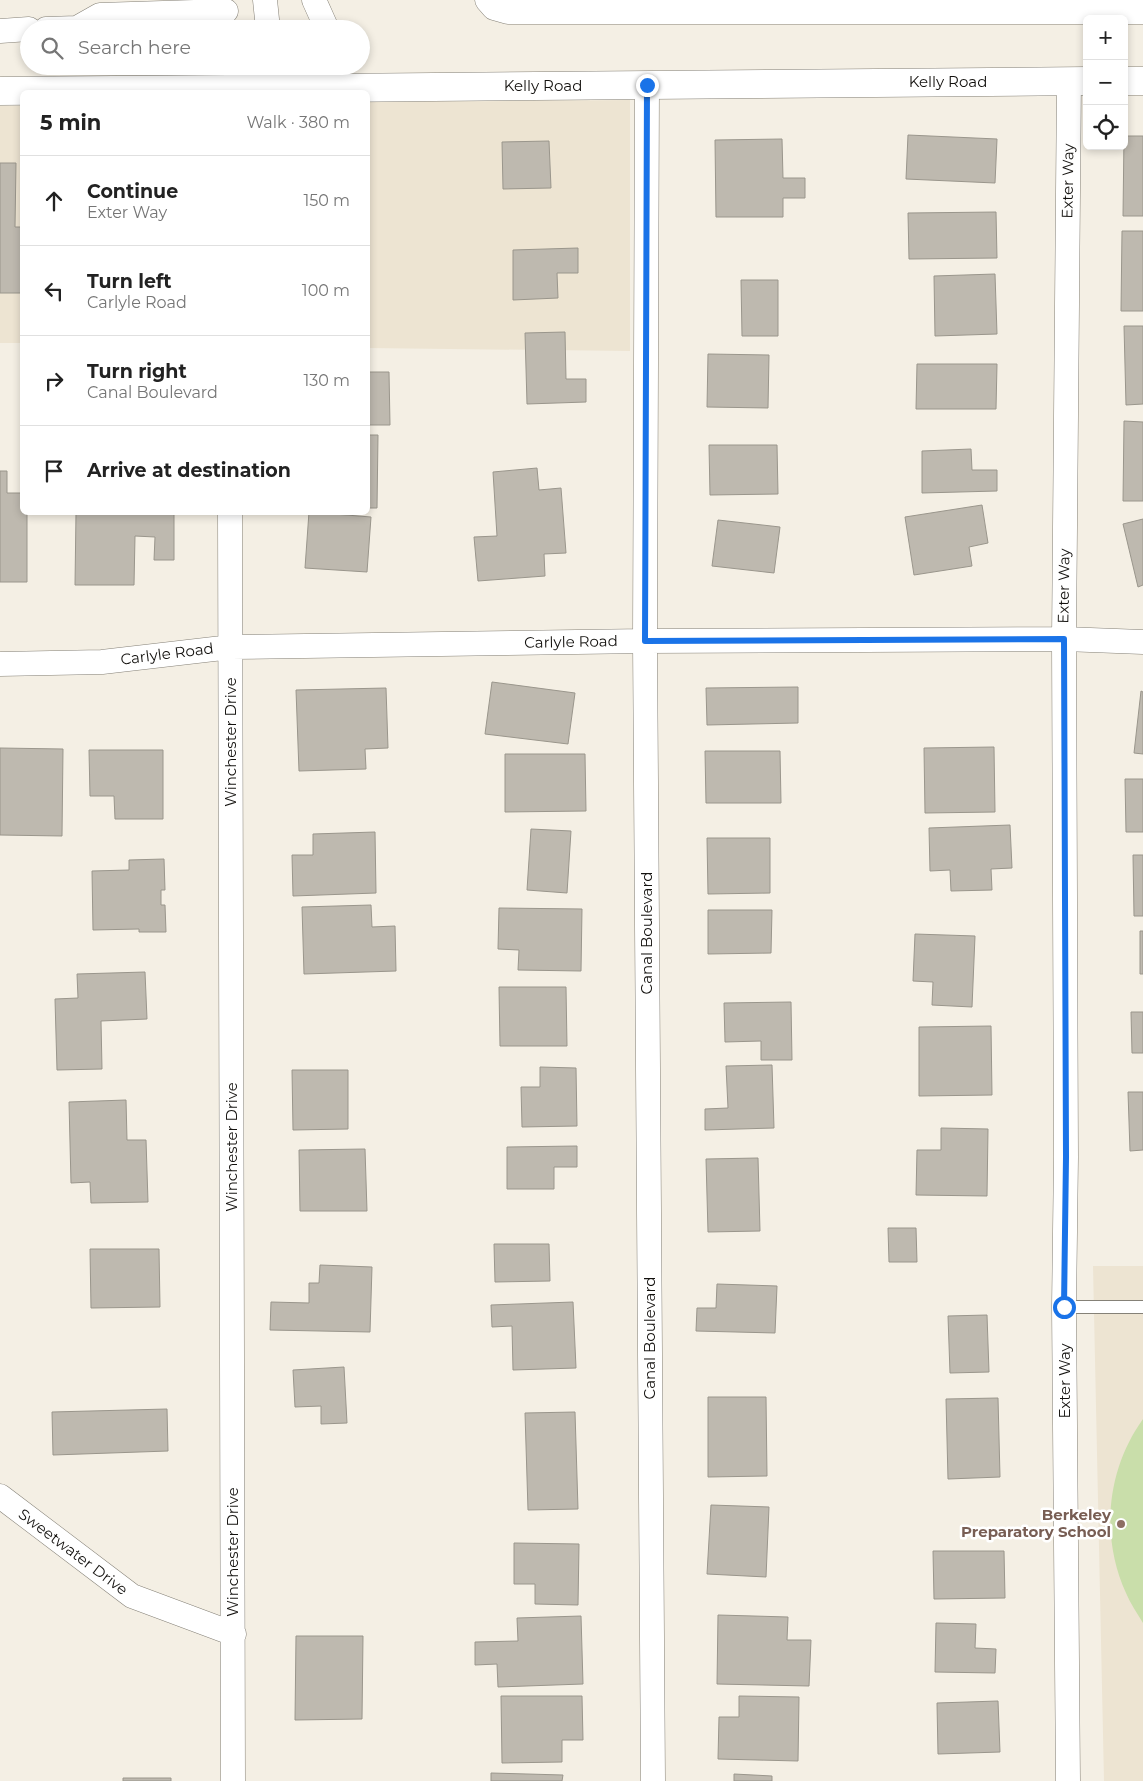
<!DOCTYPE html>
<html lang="en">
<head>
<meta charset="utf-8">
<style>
	body { margin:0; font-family:Montserrat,sans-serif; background:#f2f2f2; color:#222 }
	.controls { position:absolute; right:15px; top:15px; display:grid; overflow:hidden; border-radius:8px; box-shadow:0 2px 8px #0003 }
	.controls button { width:45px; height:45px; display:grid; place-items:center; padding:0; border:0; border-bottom:1px solid #e0e0e0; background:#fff; color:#222; font:25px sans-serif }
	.stop { position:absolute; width:15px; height:15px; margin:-11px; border:4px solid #1a73e8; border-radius:50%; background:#fff }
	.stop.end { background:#1a73e8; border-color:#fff; box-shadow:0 1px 5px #0008 }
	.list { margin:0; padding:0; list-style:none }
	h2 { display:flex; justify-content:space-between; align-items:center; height:65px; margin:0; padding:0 20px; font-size:21px }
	h2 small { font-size:16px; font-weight:400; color:#767676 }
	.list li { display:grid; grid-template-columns:32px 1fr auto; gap:15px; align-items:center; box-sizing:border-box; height:90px; padding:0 20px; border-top:1px solid #e0e0e0 }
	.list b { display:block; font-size:19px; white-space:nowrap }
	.list p { margin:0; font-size:16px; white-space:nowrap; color:#767676 }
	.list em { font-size:16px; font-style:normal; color:#767676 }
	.icon { flex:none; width:28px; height:28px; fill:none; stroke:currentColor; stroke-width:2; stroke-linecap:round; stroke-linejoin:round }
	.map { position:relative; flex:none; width:1143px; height:1781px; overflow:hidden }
	.search { position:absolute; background:#fff; box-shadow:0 2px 8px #0003; left:20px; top:20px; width:350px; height:55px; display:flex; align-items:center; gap:12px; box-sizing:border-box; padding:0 18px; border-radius:28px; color:#767676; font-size:19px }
	.panel { position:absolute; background:#fff; box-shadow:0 2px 8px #0003; left:20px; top:90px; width:350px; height:425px; border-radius:8px }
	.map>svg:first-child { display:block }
	.built { fill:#ede4d2 }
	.green { fill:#c9deaa }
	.building { fill:#beb9af; stroke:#9a968c }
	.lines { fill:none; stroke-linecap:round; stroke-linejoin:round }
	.service-casing { stroke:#858177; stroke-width:14 }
	.minor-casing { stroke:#858177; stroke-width:25 }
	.tertiary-casing { stroke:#858177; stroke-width:29 }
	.service { stroke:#fff; stroke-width:12 }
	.minor { stroke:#fff; stroke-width:24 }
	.tertiary { stroke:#fff; stroke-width:28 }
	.route { stroke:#1a73e8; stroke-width:6 }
	.education-dot { fill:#8d6e63; stroke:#fff; stroke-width:2 }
	.labels { text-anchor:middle; stroke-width:5; stroke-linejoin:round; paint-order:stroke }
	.street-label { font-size:15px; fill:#13110e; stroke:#fff }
	.education-label { font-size:15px; font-weight:bold; fill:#785e54; stroke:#fff; text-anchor:end }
</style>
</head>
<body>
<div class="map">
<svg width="1143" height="1781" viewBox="0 0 1143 1781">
	<rect width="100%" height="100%" fill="#f4efe4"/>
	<path class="built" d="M630,100v251l-262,-3v-246z
		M0,106h22v237h-22z
		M1093,1266h50v515h-39z"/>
	<path class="green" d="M1143,1419v204c-6,-10 -13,-20 -17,-30 -26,-57 -19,-124 17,-174z"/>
	<path class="building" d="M908,135l89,4 -2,44 -89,-4z
		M1124,136h19v80h-20z
		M782,139l1,39h22v20h-22v19h-67l-1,-77z
		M549,141l2,47 -48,1 -1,-47z
		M0,163h16l-1,64h7v66h-22z
		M996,212l1,46 -88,1 -1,-46z
		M1122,231h21v80h-22z
		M578,248v25h-21l1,25 -45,2v-50z
		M995,274l2,60 -62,2 -1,-60z
		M741,280h37v56h-36z
		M1124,326h19v78l-17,1z
		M565,332l1,47h20v23l-59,2 -2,-71z
		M708,354l61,1 -1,53 -61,-1z
		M917,364h80l-1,45h-80z
		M368,372h21l1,53h-22z
		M1124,421l19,1v79h-20z
		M368,435h10l-1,73h-9z
		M709,445h68l1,49 -68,1z
		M971,449l1,21h25v21l-75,2v-42z
		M537,468l2,22 22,-2 5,65 -22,1 1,22 -67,5 -4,-44 23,-1 -4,-64z
		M0,471h7v22h15v19h5v70h-27z
		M982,505l6,38 -19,4 3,19 -58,9 -9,-58z
		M309,512l62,5 -4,55 -62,-4z
		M76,513h98v47h-20l1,-23 -20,-1 -1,49h-59z
		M1143,519v66l-5,2 -15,-63z
		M718,520l62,7 -6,46 -62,-7z
		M492,682l83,11 -7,51 -83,-10z
		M798,687v36l-91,2 -1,-37z
		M386,688l2,60 -23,1 1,20 -67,2 -3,-81z
		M1141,691l2,1v62l-9,-1z
		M994,747l1,65 -70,1 -1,-65z
		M0,748l63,1 -1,87 -62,-1z
		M89,750h74v69h-48l-1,-23h-24z
		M705,751h75l1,52h-75z
		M505,754h80l1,57 -81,1z
		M1125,779h18v53h-17z
		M1010,825l2,43 -21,1 1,21 -41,1 -1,-21 -20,1 -1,-43z
		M531,829l40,2 -4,62 -40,-3z
		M375,832l1,61 -83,3 -1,-41h21v-21z
		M707,838h63v55l-62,1z
		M1133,855h10v61h-9z
		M164,859l1,31h-4v15h4l1,27h-27v-3l-46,1 -1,-59 37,-1v-10z
		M371,905l1,22 23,-1 1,45 -92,3 -2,-67z
		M499,908l83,1 -1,62 -63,-1 1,-20 -21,-1z
		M708,910h64l-1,43 -63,1z
		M1140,931h3v43h-3z
		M915,934l60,2 -3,71 -40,-2 1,-23 -20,-1z
		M145,972l2,47 -46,2 1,48 -45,1 -2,-71 23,-1 -1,-24z
		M499,987h67l1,59h-67z
		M791,1002l1,58h-31v-19l-36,1 -1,-39z
		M1131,1012h12v41h-11z
		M991,1026l1,69 -73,1v-69z
		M772,1065l2,63 -69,2v-21l23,-1 -2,-42z
		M540,1067l36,1 1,58 -55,1 -1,-40h19z
		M292,1070h56v59l-55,1z
		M1128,1092h15v58l-13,1z
		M126,1100l1,40h19l2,62 -57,1 -1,-21 -19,1 -2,-81z
		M941,1128l47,1 -1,67 -71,-1 1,-45h24z
		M577,1146v21h-23v22h-47v-42z
		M365,1149l2,62h-67l-1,-61z
		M758,1158l2,73 -52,1 -2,-73z
		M888,1228h28l1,34h-28z
		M494,1244h55l1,37 -55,1z
		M90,1249h69l1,58 -69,1z
		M320,1265l52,2 -2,65 -100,-2 1,-28 38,1v-20h10z
		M717,1284l60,2 -2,47 -79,-2 1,-23h19z
		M573,1302l3,66 -63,2 -1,-44 -20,1 -1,-22z
		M987,1315l2,57 -39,1 -2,-57z
		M344,1367l3,56 -26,1v-18l-26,1 -2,-37z
		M708,1397h58l1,79 -59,1z
		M998,1398l2,79 -52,2 -2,-80z
		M167,1409l1,42 -115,4 -1,-43z
		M575,1412l3,97 -50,1 -3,-97z
		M711,1505l58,2 -3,70 -59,-3z
		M514,1543l65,1 -1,61 -43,-1v-20h-21z
		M933,1551h71l1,47 -71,1z
		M718,1615l70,2 -1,23h24l-2,46 -92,-2z
		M581,1616l2,68 -85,3 -1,-23 -22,1v-23l43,-1 -1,-23z
		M936,1623l40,1 -1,24 21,1 -1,24 -60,-1z
		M296,1636h67l-1,83 -67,1z
		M501,1696h81l1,44h-21v22l-60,1z
		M739,1696l60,1 -1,64 -80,-2 1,-42h20z
		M998,1701l2,51 -62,2 -1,-51z
		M491,1773l72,2 -1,6h-71z
		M734,1774l38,2v5h-38z
		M123,1778h48v3h-48z"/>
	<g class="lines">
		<g class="service-casing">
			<path id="service" d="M1064,1307h79"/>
		</g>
		<g class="minor-casing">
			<path id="minor" d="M265,0l3,29
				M314,0l13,29
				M487,0l7,8 14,4h635
				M46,29l31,-1 23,-13 126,-4
				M0,31l29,-2
				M335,66l1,22
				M647,85l-2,556 8,1140
				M269,88v-22
				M230,512l3,1269
				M0,664l102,-2 129,-15 414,-6 419,-2 79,3
				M0,1496l132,100 102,38
				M1068,1781l-4,-474 2,-150 -2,-518 5,-558"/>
		</g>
		<g class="tertiary-casing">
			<path id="tertiary" d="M1124,81h19
				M0,91l1087,-10"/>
		</g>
		<use href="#service" class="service"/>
		<use href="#minor" class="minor"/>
		<use href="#tertiary" class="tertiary"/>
	</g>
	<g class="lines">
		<path class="route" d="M647,85l-2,556 419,-2 2,518 -2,150"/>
	</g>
	<circle class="education-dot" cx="1121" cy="1524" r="5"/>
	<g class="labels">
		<g class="street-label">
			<text x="948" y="87">Kelly Road</text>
			<text x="543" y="91">Kelly Road</text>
			<text transform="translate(1068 181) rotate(-89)" y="5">Exter Way</text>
			<text transform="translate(1064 586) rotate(-89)" y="5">Exter Way</text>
			<text transform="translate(571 642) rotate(-1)" y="5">Carlyle Road</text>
			<text transform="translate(167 654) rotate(-7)" y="5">Carlyle Road</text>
			<text transform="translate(231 742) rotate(-90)" y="5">Winchester Drive</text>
			<text transform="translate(647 933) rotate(-90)" y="5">Canal Boulevard</text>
			<text transform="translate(232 1147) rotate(-90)" y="5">Winchester Drive</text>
			<text transform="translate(650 1338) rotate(-90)" y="5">Canal Boulevard</text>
			<text transform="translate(1065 1381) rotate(-90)" y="5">Exter Way</text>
			<text transform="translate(73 1552) rotate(37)" y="5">Sweetwater Drive</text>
			<text transform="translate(233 1552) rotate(-90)" y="5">Winchester Drive</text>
		</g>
		<g class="education-label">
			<text x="1111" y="1520">Berkeley<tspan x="1111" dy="17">Preparatory School</tspan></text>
		</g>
	</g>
</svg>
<div class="controls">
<button>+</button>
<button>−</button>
<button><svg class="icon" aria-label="locate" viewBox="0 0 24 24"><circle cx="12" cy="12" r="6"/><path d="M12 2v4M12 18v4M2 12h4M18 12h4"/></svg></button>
</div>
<div class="stop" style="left:1064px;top:1307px"></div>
<div class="stop end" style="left:647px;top:85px"></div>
<div class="search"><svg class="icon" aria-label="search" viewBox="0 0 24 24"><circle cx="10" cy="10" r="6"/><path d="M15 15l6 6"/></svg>Search here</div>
<section class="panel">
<h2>5 min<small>Walk · 380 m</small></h2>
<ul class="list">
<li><svg class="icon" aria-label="ahead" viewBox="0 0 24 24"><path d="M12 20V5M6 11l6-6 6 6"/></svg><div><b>Continue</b><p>Exter Way</p></div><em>150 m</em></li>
<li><svg class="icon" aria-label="left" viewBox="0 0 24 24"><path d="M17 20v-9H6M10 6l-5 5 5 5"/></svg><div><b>Turn left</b><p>Carlyle Road</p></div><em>100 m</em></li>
<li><svg class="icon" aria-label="right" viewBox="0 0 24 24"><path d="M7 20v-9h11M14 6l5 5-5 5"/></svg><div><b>Turn right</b><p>Canal Boulevard</p></div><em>130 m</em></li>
<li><svg class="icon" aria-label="arrive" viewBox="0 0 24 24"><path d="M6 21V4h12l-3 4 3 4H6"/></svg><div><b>Arrive at destination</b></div></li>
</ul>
</section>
</div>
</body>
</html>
